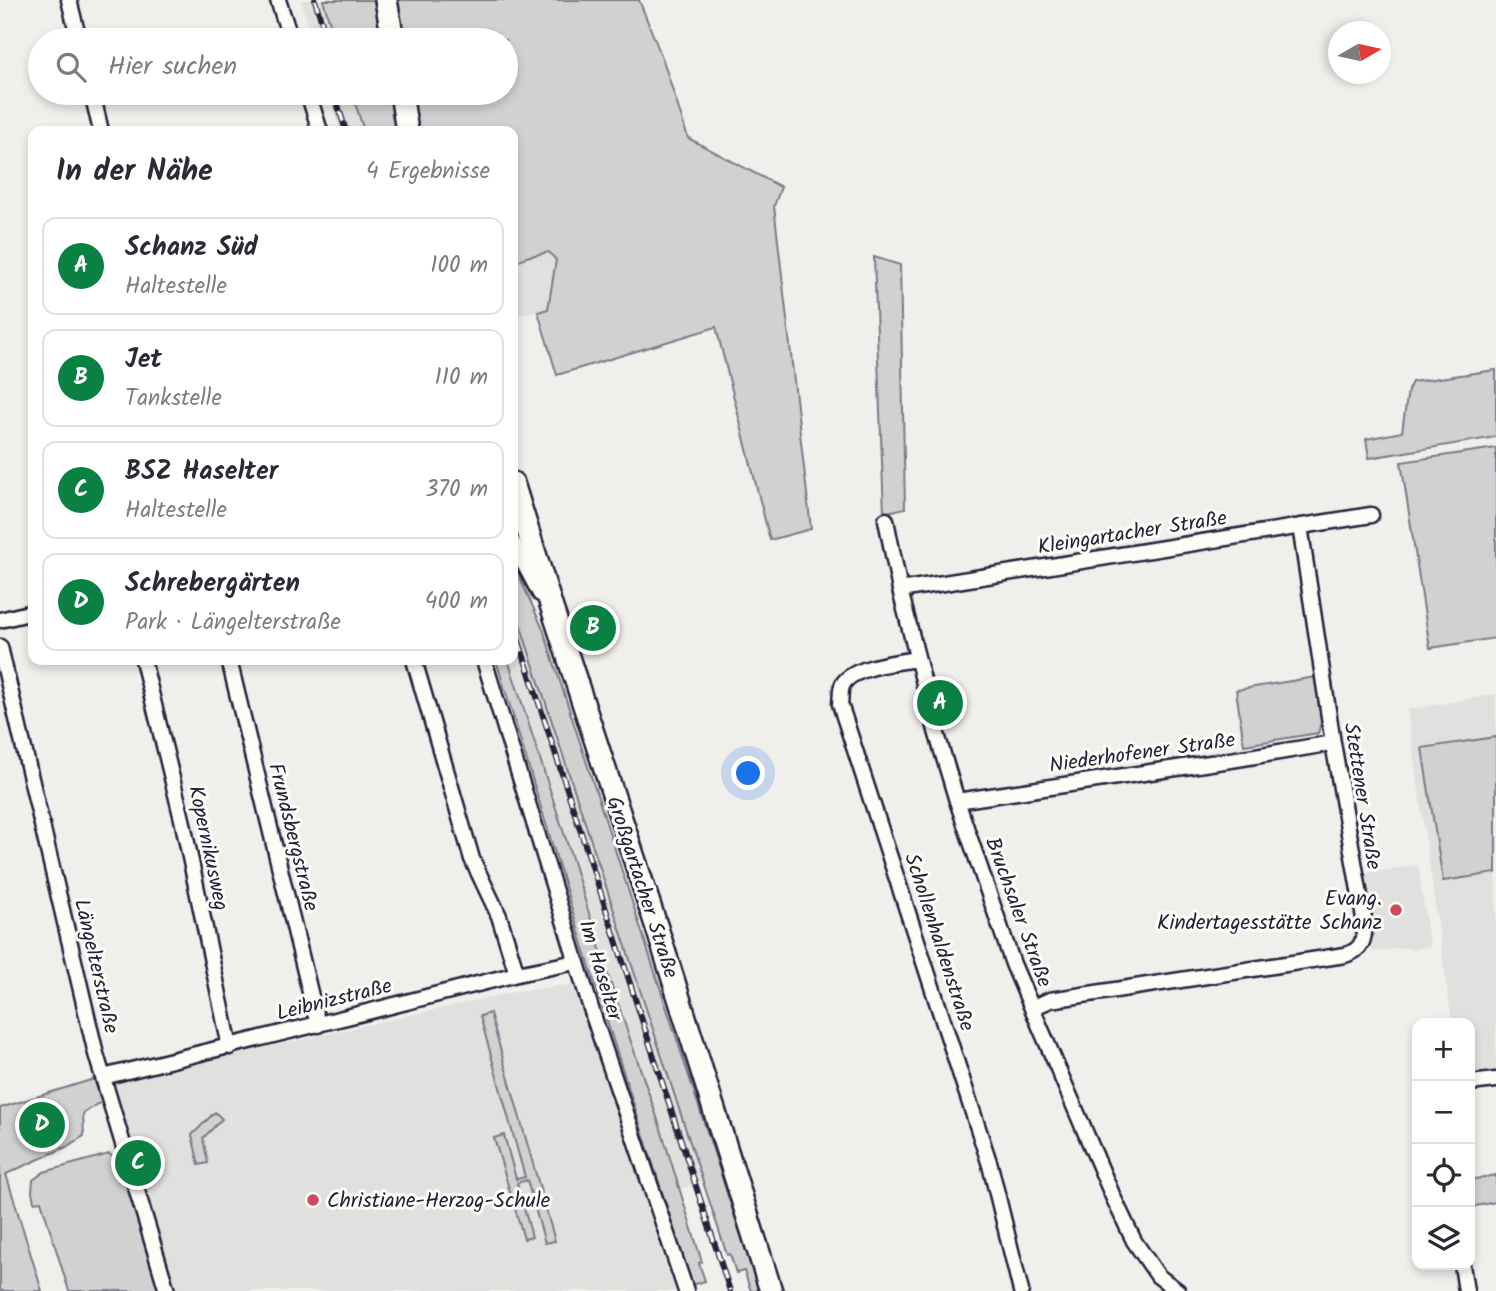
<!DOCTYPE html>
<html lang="de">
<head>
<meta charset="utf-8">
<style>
	body { margin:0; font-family:Kalam,sans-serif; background:#f7f7f7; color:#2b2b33 }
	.controls { position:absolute; right:21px; bottom:21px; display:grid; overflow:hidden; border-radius:14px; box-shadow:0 4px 10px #0003 }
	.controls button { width:63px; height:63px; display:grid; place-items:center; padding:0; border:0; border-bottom:2px solid #e1e1e2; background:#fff; color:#2b2b33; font:35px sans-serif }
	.compass { position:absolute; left:1328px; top:21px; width:63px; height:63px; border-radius:50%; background:#fff; box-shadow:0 4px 10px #0003; rotate:81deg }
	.you { position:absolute; left:749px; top:774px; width:24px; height:24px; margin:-18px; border:5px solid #fff; border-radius:50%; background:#1a73e8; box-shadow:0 0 0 10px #1a73e833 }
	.badge { display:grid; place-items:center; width:46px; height:46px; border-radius:50%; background:#0b8043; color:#fff; font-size:23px; font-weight:700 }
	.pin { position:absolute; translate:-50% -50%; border:4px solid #fff; box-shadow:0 2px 7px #0006 }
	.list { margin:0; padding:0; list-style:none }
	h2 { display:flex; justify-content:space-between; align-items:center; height:91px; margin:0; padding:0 28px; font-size:30px }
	h2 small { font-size:23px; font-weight:400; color:#7c7c81 }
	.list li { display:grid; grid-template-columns:46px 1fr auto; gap:21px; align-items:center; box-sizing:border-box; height:98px; margin:0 14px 14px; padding:0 14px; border:2px solid #e1e1e2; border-radius:14px }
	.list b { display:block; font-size:26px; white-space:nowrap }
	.list p { margin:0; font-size:23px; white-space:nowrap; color:#7c7c81 }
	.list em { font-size:23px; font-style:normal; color:#7c7c81 }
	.icon { flex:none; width:38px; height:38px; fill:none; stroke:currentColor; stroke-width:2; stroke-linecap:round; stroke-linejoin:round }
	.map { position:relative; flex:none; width:1496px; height:1291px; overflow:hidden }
	.search { position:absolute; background:#fff; box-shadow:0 4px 10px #0003; left:28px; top:28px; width:490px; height:77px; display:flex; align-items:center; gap:18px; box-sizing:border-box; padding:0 24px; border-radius:38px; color:#7c7c81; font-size:26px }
	.panel { position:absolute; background:#fff; box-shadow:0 4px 10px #0003; left:28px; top:126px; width:490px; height:539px; border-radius:14px }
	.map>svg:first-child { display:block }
	.built { fill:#e0e0df }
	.green { fill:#d2d1d1; stroke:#7a7a86; stroke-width:2 }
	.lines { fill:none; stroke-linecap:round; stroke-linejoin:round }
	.street-casing { stroke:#22223b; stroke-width:19 }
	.primary-casing { stroke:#22223b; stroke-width:26 }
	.street { stroke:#fdfcf7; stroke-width:14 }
	.primary { stroke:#fdfcf7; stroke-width:21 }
	.rail-casing { stroke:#22223b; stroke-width:6 }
	.rail { stroke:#fdfcf7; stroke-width:3.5; stroke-dasharray:10; stroke-linecap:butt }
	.poi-dot { fill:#d1495b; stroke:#fdfcf7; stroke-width:2.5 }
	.labels { text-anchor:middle; stroke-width:6; stroke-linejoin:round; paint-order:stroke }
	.street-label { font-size:21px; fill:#22223b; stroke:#fdfcf7 }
	.poi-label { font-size:21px; fill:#22223b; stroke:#fdfcf7; text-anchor:end }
</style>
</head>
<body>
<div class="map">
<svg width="1496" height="1291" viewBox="0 0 1496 1291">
	<rect width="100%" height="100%" fill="#f0efec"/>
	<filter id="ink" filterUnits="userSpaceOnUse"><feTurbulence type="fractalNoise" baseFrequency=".0143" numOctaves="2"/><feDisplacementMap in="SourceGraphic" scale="14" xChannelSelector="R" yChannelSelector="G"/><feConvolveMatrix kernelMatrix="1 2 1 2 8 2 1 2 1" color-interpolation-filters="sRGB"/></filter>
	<g filter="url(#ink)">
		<path class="built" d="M301,0h22l12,40h-23z
			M328,93h24l12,38h-24z
			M550,252l6,8 -8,50 -35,6v-52l13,-7z
			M513,603l191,578 -25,8 -19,-63 -52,-151 -37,-120 -63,-195h5z
			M1496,694v380l-26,4v-55h-18l-45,-313z
			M1418,865l12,81 -21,4 -1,-3 -35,5 -12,-78z
			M574,984l101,307h-502l-60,-209 405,-91z"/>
		<path class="green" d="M323,0h54l6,40h-48z
			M397,0h242l24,60 25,78 93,49 -7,19 37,323 -41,11 -54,-213 -159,48 -19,-63 10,-3 8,-49 -7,-8 -23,5 -13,7v-133h-95l-7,-38h95v-53h-104z
			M352,93h40l7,38h-35z
			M874,257l26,8 5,243 -21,5z
			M1496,370v67l-127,21 -3,-19 36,-7 6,-42 4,-8z
			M1496,448v190l-66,10 -29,-186z
			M513,563l30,66 216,662h-8l-7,-20 -8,2 -6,-19 -3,1 -214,-652z
			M496,660h12l63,195 37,120 52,151 42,136 -3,1 6,18 -13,4 -99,-307z
			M1316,677l6,42 -4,14 -74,12 -8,-55z
			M1496,737v136l-53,8 -21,-133z
			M490,1013l65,228 -10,2 -18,-63 -10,3 15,54 -8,2 -30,-101 10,-3 12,44 9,-2 -45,-161z
			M94,1079l8,24 -5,1 -14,10 1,22 -18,11 -60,27 36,117h-42v-183z
			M215,1112l7,7 -19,19 5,25 -9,2 -7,-30z
			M109,1154l12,7 38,130h-90l-28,-90 -7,1 -2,-10 1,-12 11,-8z
			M1496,1175v27l-26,5v-27z"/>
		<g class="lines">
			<g class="street-casing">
				<path id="street" d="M69,0l10,40
					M278,0l13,40
					M92,93l9,38
					M308,93l12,38
					M886,520l14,70 36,141 21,70 56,163 101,235 20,42 24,35 20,15
					M513,543l27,51
					M900,590l471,-75
					M0,620l33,-8
					M0,647l96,407 71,237
					M917,659c-18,3 -68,8 -75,27 -2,5 -1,13 -2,18l150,461 31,126
					M143,660l39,159 48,228
					M229,660l89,365
					M414,660l58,199 27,57 18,58
					M484,660l109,355 93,276
					M957,801l280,-42 96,-16
					M1032,1008l18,-8 295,-45c17,-5 19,-14 20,-31l-32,-181 -33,-217
					M103,1077l264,-65 150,-38 59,-12
					M1470,1083l26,-3
					M1462,1265l4,26"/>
			</g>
			<g class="primary-casing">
				<path id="primary" d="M386,0l7,40
					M401,93l6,38
					M513,483l38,122 106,323 114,363"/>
			</g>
			<use href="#street" class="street"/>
			<use href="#primary" class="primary"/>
			<g class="rail-casing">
				<path id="rail" d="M315,0l12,40
					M334,93l12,38
					M513,623l217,668"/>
			</g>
			<use href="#rail" class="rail"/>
		</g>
	</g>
	<g class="poi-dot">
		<circle cx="1396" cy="910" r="7"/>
		<circle cx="313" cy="1200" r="7"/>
	</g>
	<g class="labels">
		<g class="street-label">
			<text transform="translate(1132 532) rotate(-9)" y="7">Kleingartacher Straße</text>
			<text transform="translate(1142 752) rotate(-8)" y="7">Niederhofener Straße</text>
			<text transform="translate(1363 796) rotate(81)" y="7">Stettener Straße</text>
			<text transform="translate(294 837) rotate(76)" y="7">Frundsbergstraße</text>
			<text transform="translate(209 848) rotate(78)" y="7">Kopernikusweg</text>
			<text transform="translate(643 887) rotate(72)" y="7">Großgartacher Straße</text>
			<text transform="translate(1019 912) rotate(70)" y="7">Bruchsaler Straße</text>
			<text transform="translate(940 942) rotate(72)" y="7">Schollenhaldenstraße</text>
			<text transform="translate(97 966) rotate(77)" y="7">Längelterstraße</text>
			<text transform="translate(601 970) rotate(73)" y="7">Im Haselter</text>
			<text transform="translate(334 999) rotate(-14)" y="7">Leibnizstraße</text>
		</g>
		<g class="poi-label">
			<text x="1382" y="905">Evang.<tspan x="1382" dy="24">Kindertagesstätte Schanz</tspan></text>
			<text x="327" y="1207" text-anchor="start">Christiane-Herzog-Schule</text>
		</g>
	</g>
</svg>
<div class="controls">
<button>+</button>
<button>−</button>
<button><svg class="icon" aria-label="locate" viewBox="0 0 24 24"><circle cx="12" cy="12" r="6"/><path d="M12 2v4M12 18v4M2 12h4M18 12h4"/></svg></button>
<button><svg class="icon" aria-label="layers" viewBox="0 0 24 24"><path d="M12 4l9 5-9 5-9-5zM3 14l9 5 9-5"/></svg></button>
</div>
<svg class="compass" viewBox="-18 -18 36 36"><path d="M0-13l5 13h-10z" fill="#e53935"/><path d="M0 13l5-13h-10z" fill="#7c7c81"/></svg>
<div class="you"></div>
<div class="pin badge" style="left:940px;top:703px">A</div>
<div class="pin badge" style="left:593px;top:628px">B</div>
<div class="pin badge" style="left:138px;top:1163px">C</div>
<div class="pin badge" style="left:42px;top:1125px">D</div>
<div class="search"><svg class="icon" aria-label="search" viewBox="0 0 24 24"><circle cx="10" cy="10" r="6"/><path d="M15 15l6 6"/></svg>Hier suchen</div>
<section class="panel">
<h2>In der Nähe<small>4 Ergebnisse</small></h2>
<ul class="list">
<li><span class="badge">A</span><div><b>Schanz Süd</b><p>Haltestelle</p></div><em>100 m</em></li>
<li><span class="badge">B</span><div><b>Jet</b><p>Tankstelle</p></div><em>110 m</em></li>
<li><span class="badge">C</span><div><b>BSZ Haselter</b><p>Haltestelle</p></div><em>370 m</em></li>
<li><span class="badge">D</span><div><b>Schrebergärten</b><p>Park · Längelterstraße</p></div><em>400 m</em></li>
</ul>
</section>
</div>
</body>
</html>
